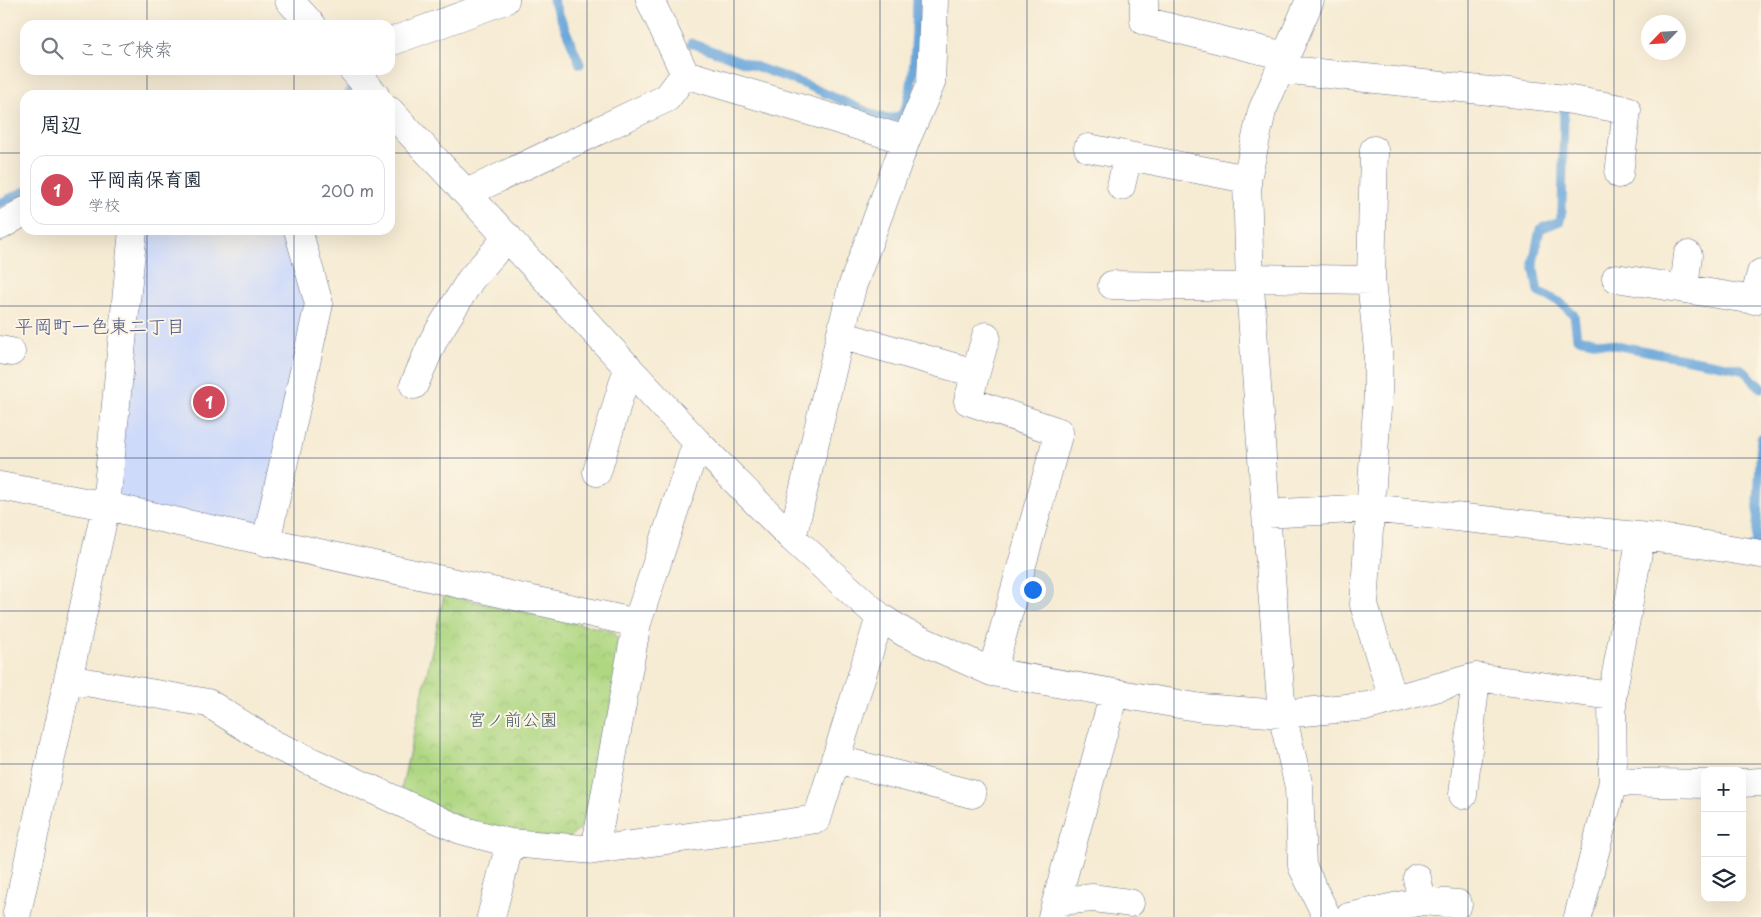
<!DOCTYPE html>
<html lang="ja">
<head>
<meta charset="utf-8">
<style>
	body { margin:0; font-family:"Playpen Sans","Klee One",sans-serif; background:#f6f6f7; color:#1f2937 }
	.controls { position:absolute; right:15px; bottom:15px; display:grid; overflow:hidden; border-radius:10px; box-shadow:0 5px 20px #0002 }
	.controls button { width:45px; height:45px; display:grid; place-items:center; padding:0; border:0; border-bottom:1px solid #e0e1e3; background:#fff; color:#1f2937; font:25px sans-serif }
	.compass { position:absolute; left:1641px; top:15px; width:45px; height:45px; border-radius:50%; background:#fff; box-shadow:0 5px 20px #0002; rotate:245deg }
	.you { position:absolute; left:1032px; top:589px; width:18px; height:18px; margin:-12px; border:4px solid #fff; border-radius:50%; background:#1a73e8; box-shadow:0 0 0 8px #1a73e833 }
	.badge { display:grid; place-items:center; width:32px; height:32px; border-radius:50%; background:#d1495b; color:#fff; font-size:16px; font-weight:700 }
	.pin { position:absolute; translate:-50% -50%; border:2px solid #fff; box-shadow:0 1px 5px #0006 }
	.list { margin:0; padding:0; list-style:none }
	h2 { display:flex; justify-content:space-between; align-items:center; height:65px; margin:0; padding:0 20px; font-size:21px }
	h2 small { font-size:16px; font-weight:400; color:#747a83 }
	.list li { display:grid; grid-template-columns:32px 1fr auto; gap:15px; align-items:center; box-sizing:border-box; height:70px; margin:0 10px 10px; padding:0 10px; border:1px solid #e0e1e3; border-radius:15px }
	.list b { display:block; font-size:19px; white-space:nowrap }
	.list p { margin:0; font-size:16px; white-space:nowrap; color:#747a83 }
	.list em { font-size:16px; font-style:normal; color:#747a83 }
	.icon { flex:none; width:28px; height:28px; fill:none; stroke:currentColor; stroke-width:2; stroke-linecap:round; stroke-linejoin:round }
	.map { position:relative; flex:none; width:1761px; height:917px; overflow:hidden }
	.search { position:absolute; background:#fff; box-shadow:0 5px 20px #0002; left:20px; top:20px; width:375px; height:55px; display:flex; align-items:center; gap:12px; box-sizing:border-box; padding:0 18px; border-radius:15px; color:#747a83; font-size:19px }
	.panel { position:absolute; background:#fff; box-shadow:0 5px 20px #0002; left:20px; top:90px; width:375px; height:145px; border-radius:15px }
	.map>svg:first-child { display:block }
	.built { fill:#cedafa }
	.park { fill:url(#park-crowns); stroke:#658370 }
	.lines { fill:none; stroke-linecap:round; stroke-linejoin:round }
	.stream { stroke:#69a6da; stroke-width:9 }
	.minor-casing { stroke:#687187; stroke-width:29 }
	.minor { stroke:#fff; stroke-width:28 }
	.grid { fill:none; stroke:#1b2f5e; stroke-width:1; stroke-opacity:0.55 }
	.labels { text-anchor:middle; stroke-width:4; stroke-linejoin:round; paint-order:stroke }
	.park-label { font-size:18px; fill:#405967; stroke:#fcf5e5 }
	.neighbourhood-label { font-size:19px; fill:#4c5685; stroke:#fcf5e5 }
</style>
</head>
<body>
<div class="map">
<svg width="1761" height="917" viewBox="0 0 1761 917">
	<defs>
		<pattern id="park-crowns" width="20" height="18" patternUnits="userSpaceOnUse" patternTransform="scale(1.25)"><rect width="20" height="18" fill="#afd782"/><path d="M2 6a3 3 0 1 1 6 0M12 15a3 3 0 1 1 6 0" fill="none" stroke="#96b973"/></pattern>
	</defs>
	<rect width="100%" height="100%" fill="#fcf5e5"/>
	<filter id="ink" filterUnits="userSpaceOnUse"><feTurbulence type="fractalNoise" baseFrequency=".02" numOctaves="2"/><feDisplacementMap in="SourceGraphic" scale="10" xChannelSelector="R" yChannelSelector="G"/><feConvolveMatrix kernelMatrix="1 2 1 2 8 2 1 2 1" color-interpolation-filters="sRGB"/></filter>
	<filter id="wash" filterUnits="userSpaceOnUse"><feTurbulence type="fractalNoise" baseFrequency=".0096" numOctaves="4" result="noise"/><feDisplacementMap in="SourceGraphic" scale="20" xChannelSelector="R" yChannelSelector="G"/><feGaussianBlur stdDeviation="1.12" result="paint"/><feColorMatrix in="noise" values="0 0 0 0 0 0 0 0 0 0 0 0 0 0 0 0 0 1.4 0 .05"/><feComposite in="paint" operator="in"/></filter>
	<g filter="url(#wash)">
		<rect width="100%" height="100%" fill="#f6ebd3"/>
		<path class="built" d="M147,230h146l21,74 -51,230 -149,-34z"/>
		<path class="park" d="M444,595l168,36 12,18 -39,176 -19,15 -80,-12 -85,-37z"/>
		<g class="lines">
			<path class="stream" d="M553,0l27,64
				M691,43l113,41 73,32c7,2 16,4 22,0 17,-11 17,-94 18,-116
				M349,95l1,-4
				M1564,110l-2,101 -2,10 -20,8 -7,34 5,29 22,10 14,13 3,23 165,31 19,19
				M0,203l25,-12
				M1752,546h4l5,-108"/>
		</g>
	</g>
	<g filter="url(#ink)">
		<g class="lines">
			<g class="minor-casing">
				<path id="minor" d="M289,0l23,25
					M650,0l35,74 221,66
					M1144,0v21l141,35
					M1310,0l-48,111 -15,68 3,108 16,227 16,200 17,73 3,79 25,51
					M390,42l115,-42
					M1280,69l286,30 61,11 -8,64
					M353,70l22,25
					M390,111l307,331 95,96 88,79 25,16 87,39 210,36 80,6 86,-8 108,-29 136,19 1,86 92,2
					M1088,148l159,31
					M1374,150l-3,130 7,70v43l-14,212 29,94
					M1121,186l7,-30
					M467,193l200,-95 18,-24
					M0,226l25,-15
					M1250,278l121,2
					M1616,278l138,22 7,-27
					M1112,285l138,2
					M1684,289l4,-34
					M840,335l135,38
					M986,336l-18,65 91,31 -67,240
					M0,350l11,2
					M414,385l20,-46 37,-60 37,-42
					M597,472l31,-105
					M0,486l106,20 531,117
					M1266,514l103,-6 306,32 86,14
					M792,538l60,-251 54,-147 25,-57 3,-83
					M266,542l53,-238 -21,-74
					M68,679l140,24 65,41 188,86 49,13 85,7 42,-227 60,-181
					M1612,696l29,-160
					M835,759l137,35
					M1742,783l19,-1
					M1463,795l13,-118
					M595,850l222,-31 63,-202
					M1417,878l5,23
					M1058,901l35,-3 37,5
					M17,913l89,-407 27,-276
					M491,917l19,-74
					M1052,917l62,-223
					M1349,917l73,-16 36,3
					M1578,917l35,-135"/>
			</g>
			<use href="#minor" class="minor"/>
		</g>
	</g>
	<path class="grid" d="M147,0v25M294,0v25M440,0v917M587,0v917M734,0v917M880,0v917M1027,0v917M1174,0v917M1321,0v917M1468,0v917M1614,0v917M147,70v25M294,70v25M0,153h25M390,153h1371M147,230v687M294,230v687M0,306h1761M0,458h1761M0,611h1761M0,764h1761"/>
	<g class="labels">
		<g class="park-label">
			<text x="513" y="726">宮ノ前公園</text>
		</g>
		<g class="neighbourhood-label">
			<text x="100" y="333">平岡町一色東二丁目</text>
		</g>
	</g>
</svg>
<div class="controls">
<button>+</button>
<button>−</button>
<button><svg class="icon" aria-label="layers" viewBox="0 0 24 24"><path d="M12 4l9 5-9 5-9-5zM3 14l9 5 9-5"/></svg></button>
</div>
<svg class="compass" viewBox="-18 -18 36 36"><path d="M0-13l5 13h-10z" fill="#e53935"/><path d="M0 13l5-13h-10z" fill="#747a83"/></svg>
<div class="you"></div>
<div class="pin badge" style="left:209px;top:402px">1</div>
<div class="search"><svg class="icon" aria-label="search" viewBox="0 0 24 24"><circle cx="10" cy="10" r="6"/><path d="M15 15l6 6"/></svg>ここで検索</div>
<section class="panel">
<h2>周辺<small></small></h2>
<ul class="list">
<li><span class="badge">1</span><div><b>平岡南保育園</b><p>学校</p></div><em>200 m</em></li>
</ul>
</section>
</div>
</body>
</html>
